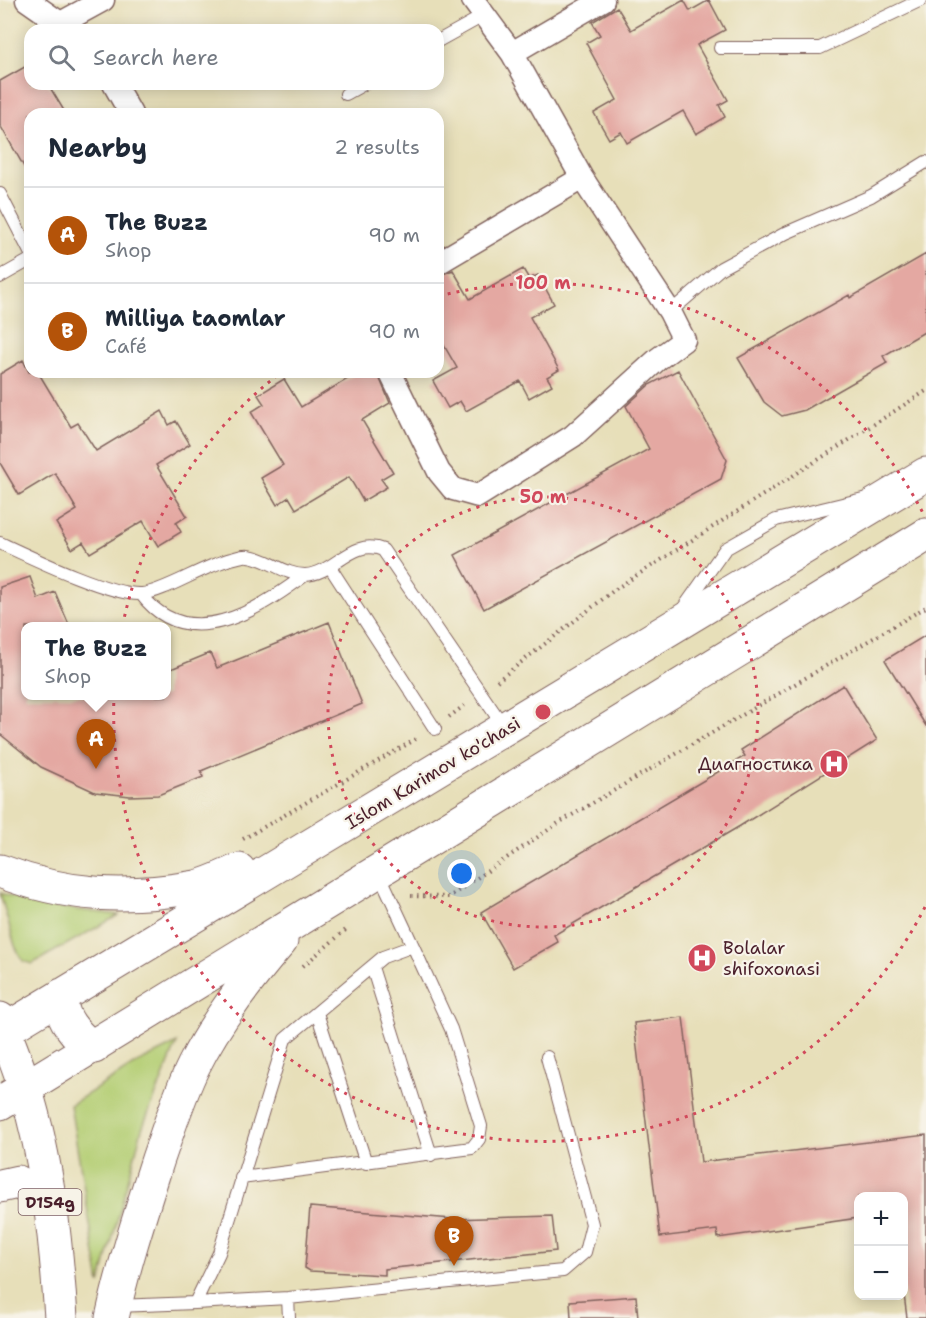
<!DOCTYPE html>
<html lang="en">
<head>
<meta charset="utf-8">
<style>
	body { margin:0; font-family:"Shantell Sans",sans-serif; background:#f2f2f3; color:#1f2937 }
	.controls { position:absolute; right:18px; bottom:18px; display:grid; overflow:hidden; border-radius:12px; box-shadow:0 3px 15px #0003 }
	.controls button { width:54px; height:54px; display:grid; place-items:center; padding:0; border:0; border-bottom:2px solid #e0e1e3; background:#fff; color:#1f2937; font:30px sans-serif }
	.you { position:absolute; left:462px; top:874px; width:21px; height:21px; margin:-15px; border:4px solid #fff; border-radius:50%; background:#1a73e8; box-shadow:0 0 0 9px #1a73e833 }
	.badge { display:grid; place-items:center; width:39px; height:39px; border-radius:50%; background:#b45309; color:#fff; font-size:20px; font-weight:700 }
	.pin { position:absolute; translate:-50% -50px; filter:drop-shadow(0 2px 3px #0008) }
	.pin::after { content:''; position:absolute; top:32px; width:21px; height:18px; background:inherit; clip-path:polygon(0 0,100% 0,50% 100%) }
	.popup { position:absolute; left:21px; top:622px; width:150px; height:78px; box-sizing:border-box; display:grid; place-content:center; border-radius:12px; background:#fff; filter:drop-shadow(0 2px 4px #0005); font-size:20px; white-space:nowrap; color:#747a83 }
	.popup b { font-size:22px; color:#1f2937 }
	.popup::after { content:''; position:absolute; left:50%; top:100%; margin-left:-12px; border:12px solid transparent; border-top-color:#fff }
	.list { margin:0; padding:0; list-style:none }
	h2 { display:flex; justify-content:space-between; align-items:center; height:78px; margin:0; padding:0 24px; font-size:26px }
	h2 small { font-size:20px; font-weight:400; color:#747a83 }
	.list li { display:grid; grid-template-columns:39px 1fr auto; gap:18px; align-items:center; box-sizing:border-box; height:96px; padding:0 24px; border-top:2px solid #e0e1e3 }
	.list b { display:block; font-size:22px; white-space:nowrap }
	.list p { margin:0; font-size:20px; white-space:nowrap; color:#747a83 }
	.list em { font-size:20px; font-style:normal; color:#747a83 }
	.icon { flex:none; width:33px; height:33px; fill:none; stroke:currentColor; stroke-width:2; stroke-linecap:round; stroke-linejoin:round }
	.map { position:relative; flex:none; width:926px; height:1318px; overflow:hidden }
	.search { position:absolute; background:#fff; box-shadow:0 3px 15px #0003; left:24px; top:24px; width:420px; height:66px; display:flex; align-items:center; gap:15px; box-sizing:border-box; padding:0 21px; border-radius:18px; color:#747a83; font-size:22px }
	.panel { position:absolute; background:#fff; box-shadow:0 3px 15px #0003; left:24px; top:108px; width:420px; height:270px; border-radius:18px }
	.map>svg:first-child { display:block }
	.green { fill:#b4ce73; stroke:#7f764f; stroke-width:1.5 }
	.building { fill:#e4a8a2 }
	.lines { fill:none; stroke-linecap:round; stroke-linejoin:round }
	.service-casing { stroke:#81625d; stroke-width:14 }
	.minor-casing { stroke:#81625d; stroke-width:25 }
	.primary-casing { stroke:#81625d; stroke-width:35 }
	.path { stroke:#81625d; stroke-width:4; stroke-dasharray:1.5 4.5; stroke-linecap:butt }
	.service { stroke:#fff; stroke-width:12 }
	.minor { stroke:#fff; stroke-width:22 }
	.primary { stroke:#fff; stroke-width:33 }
	.ring { fill:none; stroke:#d1495b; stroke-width:3; stroke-dasharray:3 6 }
	.labels { text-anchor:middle; stroke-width:4.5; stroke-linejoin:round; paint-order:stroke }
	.shield { fill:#f7f3e8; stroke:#7e5f64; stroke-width:1.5 }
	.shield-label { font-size:16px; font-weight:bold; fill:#4a1f2b }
	.poi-label { font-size:18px; fill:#4a1f2b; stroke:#f7f3e8; text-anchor:end }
	.street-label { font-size:18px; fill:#4a1f2b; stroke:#f7f3e8 }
	.centre { fill:#d1495b; stroke:#f7f3e8; stroke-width:3 }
	.ring-label { font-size:18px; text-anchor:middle; font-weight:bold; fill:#d1495b; stroke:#f7f3e8; stroke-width:4.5; stroke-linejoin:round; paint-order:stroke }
</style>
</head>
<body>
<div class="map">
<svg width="926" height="1318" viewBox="0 0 926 1318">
	<rect width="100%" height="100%" fill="#f7f3e8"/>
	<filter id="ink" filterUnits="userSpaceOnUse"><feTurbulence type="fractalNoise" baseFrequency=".0167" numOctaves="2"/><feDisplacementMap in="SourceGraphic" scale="12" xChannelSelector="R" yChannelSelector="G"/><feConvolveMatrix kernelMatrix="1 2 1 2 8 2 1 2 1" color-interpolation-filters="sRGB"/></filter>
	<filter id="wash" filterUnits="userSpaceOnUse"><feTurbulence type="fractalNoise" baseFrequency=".008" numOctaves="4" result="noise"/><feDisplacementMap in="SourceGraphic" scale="24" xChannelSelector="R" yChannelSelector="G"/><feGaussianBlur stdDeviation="1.35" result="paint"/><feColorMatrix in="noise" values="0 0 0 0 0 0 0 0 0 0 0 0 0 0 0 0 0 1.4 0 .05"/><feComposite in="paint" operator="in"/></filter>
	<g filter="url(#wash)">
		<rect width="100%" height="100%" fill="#e7dfb9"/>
		<path class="green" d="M0,893l41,12 78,10 -87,49 -9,-3 -8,-15z
			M177,1043l-35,86 -42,155 -30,-179 67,-42z"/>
		<g id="blocks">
			<path class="building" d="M684,0l6,11 19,-11 16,30 -28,15 31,55 -9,5 6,12 -29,17 -13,-23 -56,32 -6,-11 -12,7 -15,-26 23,-13 -31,-57 14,-8 -8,-13 25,-15 14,23z
				M30,64v20h18l18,30h-36v63l-30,-52v-44z
				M926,254v77l-43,25 4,7 -82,47 -23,6 -18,-14 -26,-44 111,-63 1,3z
				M523,269l6,10 9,-4 16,29 -24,13 29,53 -12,7 5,8 -23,13 -9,-17 -54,30 -6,-10 -12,7 -15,-27 24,-13 -19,-33v-59l15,-6 17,29z
				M23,360l6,12h9l33,55 7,-4 18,28 66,-40 7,14 7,-4 14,23 -34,21 31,51 -11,7 5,9 -23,14 -15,-25 -53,32 -7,-11 -11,7 -16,-26 21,-13 -22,-37 -36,22 -19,-32v-89z
				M678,370l49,90 -6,19 -237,130 -29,-54 194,-106 -23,-43 23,-21z
				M359,372h18l13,31 -28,17 31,52 -12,7 6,8 -24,14 -14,-24 -53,32 -7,-12 -12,8 -16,-27 22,-13 -32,-53 13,-8 -6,-9 26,-16 17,28z
				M30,577l8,22 17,-7 15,35h-44v69h140v-25l44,-18 7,15 112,-46 33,82 -161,67 2,6 -45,18 -28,1 -35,-4 -54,-25 -41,-33v-147z
				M926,635v91l-41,-66z
				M843,685l34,55 -137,86 -186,109 4,7 -45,26 -32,-56 264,-156 -4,-6z
				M683,1017l18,145 225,-27v183h-19l-4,-31v-90h-45v21l-140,20 -1,-8 -57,7 -26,-214z
				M310,1207l142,12 100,-3 4,35 -171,18v6l-75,-4 -5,-3z
				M636,1296l2,22h-67l-1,-17z"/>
		</g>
	</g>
	<g filter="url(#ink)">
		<use href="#blocks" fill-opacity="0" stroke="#81625d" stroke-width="1.5"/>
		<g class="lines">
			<g class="service-casing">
				<path id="service" d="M438,41l45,-25
					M720,48h100l101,-48
					M346,94l18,-10
					M0,194l30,58
					M0,277l30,-17
					M670,312l51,-44 65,-35 85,-37 55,-34
					M0,543c30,14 111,53 142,51 22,-2 61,-28 89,-35 5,-1 12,-4 17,-3 20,2 36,19 57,19 30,-1 47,-38 78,-25l121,177
					M330,567l105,162
					M141,594c46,61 117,17 164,-19
					M682,610l43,-61 51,-29 87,-21
					M372,967l59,188
					M317,1013l49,150
					M241,1178l231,-30 7,-9 2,-13 -30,-97 -38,-83
					M288,1298l275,-27 22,-19 7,-28 -45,-167
					M195,1303l93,-5 1,20
					M116,1306l79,-3 24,-50 66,-214 98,-82 30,-11 -35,-75"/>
			</g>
			<g class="minor-casing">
				<path id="minor" d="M27,0l43,30
					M61,23l42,-23
					M512,53l91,-53
					M114,84l17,30
					M438,263l144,-85 -70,-125 -39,-53
					M390,372l49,100 14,17 25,7 95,-60 85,-77 26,-19 -14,-28 -88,-134"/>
			</g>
			<g class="primary-casing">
				<path id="primary" d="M0,871c67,26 126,28 196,16 14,-3 29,-11 43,-17
					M62,995c-4,21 15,43 32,52
					M0,1019c8,23 18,46 25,69 23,74 31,153 36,230
					M0,1033l926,-559
					M0,1103l926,-568
					M0,1186l18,-4 23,14 10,13
					M112,1318c12,-54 29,-106 46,-159 11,-31 21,-64 36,-94 23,-46 54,-86 87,-124"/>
			</g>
			<path class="path" d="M497,681l120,-93 309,-197
				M449,717l16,-12
				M243,839l175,-101
				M411,896l38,1 108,-73 369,-217
				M303,966l45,-38"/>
			<use href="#service" class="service"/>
			<use href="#minor" class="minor"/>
			<use href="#primary" class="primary"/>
		</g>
	</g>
	<g class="ring">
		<circle cx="543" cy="712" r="215"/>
		<path d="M925 907A429 429 0 1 1 279 374M439 296A429 429 0 0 1 925 517"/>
	</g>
	<defs>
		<g id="hospital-disc" transform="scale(1.5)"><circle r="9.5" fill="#d1495b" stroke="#f7f3e8"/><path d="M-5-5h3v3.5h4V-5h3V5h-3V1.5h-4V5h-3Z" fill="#fff"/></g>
	</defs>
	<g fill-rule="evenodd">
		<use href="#hospital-disc" x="834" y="764"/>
		<use href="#hospital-disc" x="702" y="958"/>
	</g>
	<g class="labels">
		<rect class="shield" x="18.5" y="1189" width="63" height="26" rx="4.5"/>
		<g class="shield-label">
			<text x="50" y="1208">D154g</text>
		</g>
		<g class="poi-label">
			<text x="813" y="770">Диагностика</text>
			<text x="723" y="954" text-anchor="start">Bolalar<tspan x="723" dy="21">shifoxonasi</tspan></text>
		</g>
		<g class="street-label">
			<text transform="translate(433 773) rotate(-31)" y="6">Islom Karimov ko'chasi</text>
		</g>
	</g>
	<circle cx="543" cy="712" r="9" class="centre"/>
	<g class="ring-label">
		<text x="543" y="289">100 m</text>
		<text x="543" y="503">50 m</text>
	</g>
</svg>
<div class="controls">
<button>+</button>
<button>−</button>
</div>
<div class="you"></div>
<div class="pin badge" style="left:96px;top:769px">A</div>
<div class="popup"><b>The Buzz</b>Shop</div>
<div class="pin badge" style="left:454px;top:1266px">B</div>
<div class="search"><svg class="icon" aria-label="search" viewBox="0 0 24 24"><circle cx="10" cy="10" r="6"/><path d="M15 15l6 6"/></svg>Search here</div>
<section class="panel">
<h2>Nearby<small>2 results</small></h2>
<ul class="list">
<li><span class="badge">A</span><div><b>The Buzz</b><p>Shop</p></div><em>90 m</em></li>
<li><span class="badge">B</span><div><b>Milliya taomlar</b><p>Café</p></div><em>90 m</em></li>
</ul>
</section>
</div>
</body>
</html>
